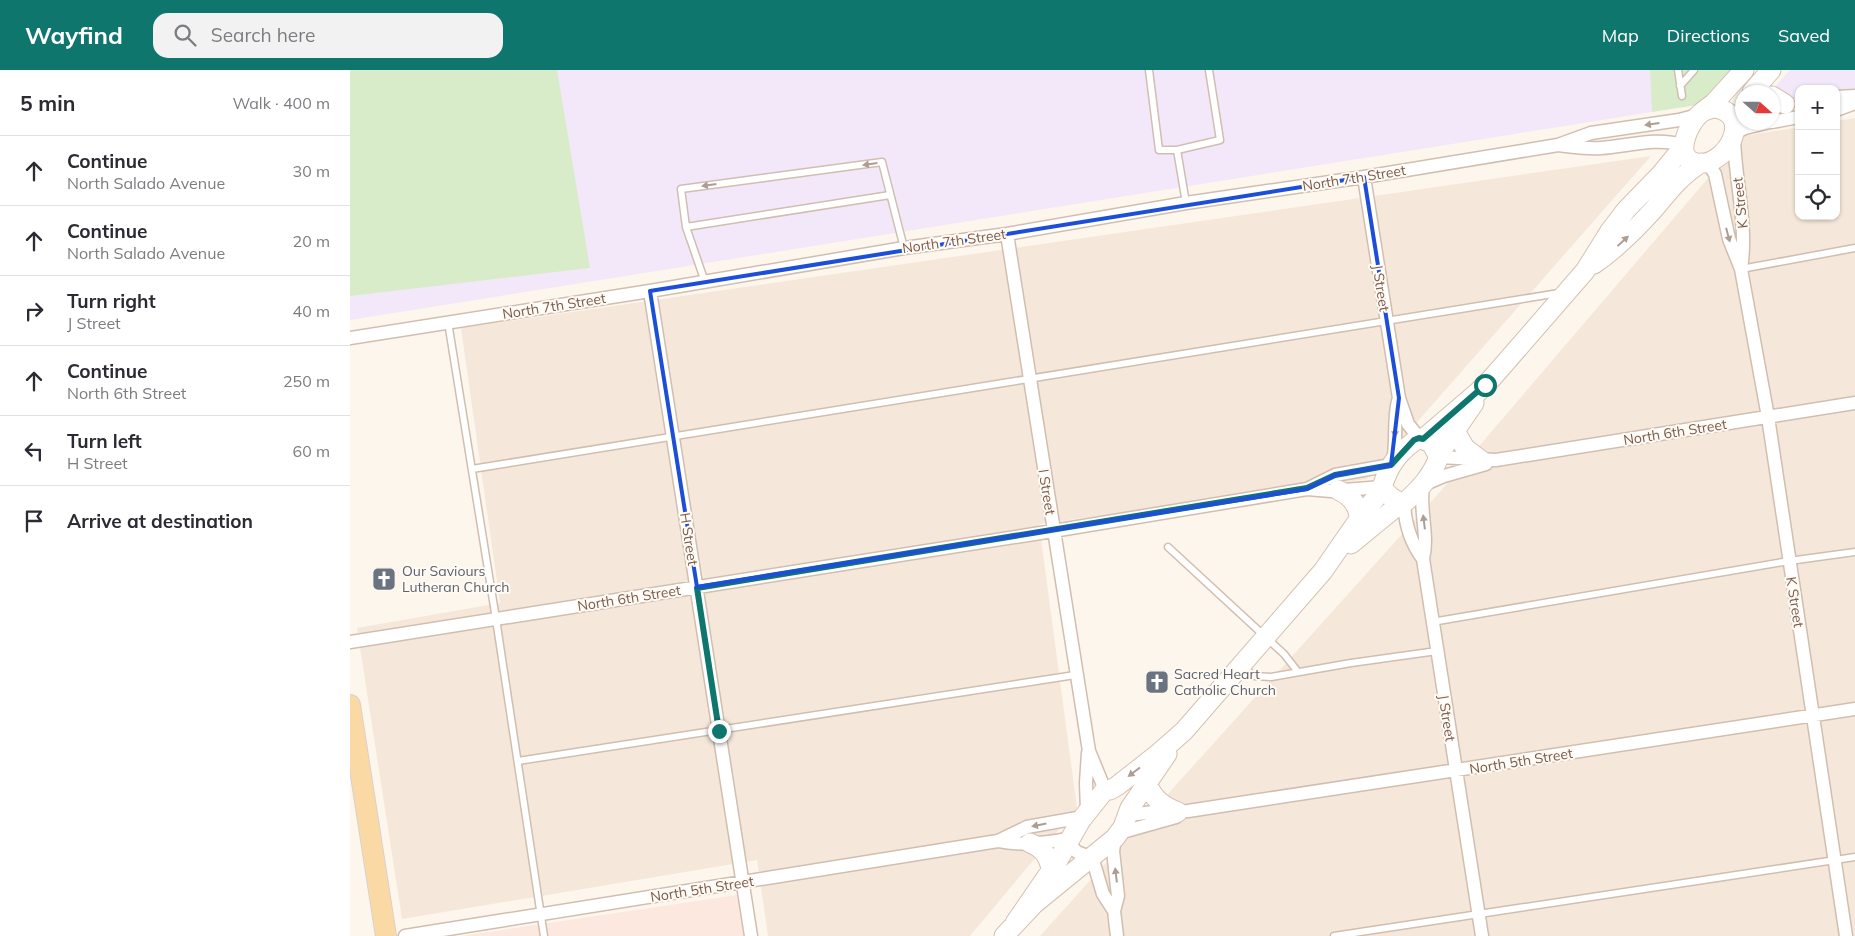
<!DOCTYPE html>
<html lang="en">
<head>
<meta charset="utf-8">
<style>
	body { margin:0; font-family:Mulish,sans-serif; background:#f2f2f3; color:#2b2b33 }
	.controls { position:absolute; right:15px; top:15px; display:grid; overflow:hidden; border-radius:10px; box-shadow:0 1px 4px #0004 }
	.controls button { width:45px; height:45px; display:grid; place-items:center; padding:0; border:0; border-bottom:1px solid #e1e1e2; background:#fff; color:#2b2b33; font:25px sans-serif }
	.compass { position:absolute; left:1385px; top:15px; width:45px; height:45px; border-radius:50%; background:#fff; box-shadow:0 1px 4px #0004; rotate:111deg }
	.stop { position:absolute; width:15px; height:15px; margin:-11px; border:4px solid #0f766e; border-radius:50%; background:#fff }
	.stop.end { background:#0f766e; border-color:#fff; box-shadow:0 1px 5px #0008 }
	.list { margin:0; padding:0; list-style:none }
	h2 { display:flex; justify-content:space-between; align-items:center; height:65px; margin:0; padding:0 20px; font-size:21px }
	h2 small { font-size:16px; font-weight:400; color:#7c7c81 }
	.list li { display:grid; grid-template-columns:32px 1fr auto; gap:15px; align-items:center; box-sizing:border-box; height:70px; padding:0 20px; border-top:1px solid #e1e1e2 }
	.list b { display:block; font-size:19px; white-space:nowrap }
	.list p { margin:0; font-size:16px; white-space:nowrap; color:#7c7c81 }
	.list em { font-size:16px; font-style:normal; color:#7c7c81 }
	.icon { flex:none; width:28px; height:28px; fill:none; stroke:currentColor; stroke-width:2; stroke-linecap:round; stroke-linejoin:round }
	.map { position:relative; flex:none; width:1505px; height:866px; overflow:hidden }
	header { display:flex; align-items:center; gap:30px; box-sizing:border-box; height:70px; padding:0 25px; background:#0f766e; color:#fff }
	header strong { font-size:24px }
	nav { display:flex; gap:28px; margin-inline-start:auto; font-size:18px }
	.search { width:350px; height:45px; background:#f2f2f3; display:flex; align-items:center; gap:12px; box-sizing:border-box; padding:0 18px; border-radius:15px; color:#7c7c81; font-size:19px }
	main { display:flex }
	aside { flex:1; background:#fff }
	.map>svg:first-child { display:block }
	.residential { fill:#f5e8da }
	.commercial { fill:#fde8e0 }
	.education { fill:#f3e8fa }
	.green { fill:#d8ecc9 }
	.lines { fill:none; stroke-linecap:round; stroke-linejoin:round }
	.lane-casing { stroke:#d1beb0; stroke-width:9 }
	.street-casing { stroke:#d1beb0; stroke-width:15 }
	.secondary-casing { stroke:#d6c0b0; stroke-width:21 }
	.primary-casing { stroke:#dad1cd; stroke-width:22 }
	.lane { stroke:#fff; stroke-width:6 }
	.street { stroke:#fff; stroke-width:12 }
	.secondary { stroke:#fff; stroke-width:19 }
	.primary { stroke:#fbd9a5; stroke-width:20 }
	.oneway { fill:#af9d94 }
	.route { stroke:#0f766e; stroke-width:6 }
	.marked { fill:none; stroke:#1d4ed8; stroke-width:4; stroke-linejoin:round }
	.labels { text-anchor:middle; stroke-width:4; stroke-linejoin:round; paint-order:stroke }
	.street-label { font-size:14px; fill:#7a5c4d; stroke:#fffaf3 }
	.worship-label { font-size:14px; fill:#5b616d; stroke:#fffaf3; text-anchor:start }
</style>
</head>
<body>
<header>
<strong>Wayfind</strong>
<div class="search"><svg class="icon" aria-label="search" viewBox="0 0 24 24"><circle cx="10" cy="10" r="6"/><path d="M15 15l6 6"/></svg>Search here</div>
<nav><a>Map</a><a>Directions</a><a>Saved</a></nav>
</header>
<main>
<aside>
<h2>5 min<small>Walk · 400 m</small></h2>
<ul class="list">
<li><svg class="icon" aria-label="ahead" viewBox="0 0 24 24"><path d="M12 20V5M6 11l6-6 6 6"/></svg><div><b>Continue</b><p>North Salado Avenue</p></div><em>30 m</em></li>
<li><svg class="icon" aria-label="ahead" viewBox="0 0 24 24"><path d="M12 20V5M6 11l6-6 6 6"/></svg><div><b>Continue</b><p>North Salado Avenue</p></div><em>20 m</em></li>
<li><svg class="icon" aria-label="right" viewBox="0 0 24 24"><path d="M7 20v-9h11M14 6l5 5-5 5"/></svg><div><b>Turn right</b><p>J Street</p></div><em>40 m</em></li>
<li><svg class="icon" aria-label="ahead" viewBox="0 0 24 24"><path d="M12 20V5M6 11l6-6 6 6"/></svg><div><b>Continue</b><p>North 6th Street</p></div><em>250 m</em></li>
<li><svg class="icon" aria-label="left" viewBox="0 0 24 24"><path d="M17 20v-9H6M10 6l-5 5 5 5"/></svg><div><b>Turn left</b><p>H Street</p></div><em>60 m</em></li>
<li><svg class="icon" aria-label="arrive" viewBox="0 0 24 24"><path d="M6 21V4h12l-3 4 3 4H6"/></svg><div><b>Arrive at destination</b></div></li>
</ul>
</aside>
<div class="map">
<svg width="1505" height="866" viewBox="0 0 1505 866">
	<rect width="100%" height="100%" fill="#fdf6ec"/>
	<path class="residential" d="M1505,48v818h-815l399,-443 305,-357 55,-9v89h37v-95z
		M1301,86l-284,323 -328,45 38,284 -107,128h-202l-11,-76 -355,59 -45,-291 143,-25 -39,-275z"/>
	<path class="commercial" d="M387,825l6,41h-282z"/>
	<path class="education" d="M0,0h1386l-28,31 -56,11 -1302,208z
		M1440,0h65v23l-19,2v-6h-37v11l-26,3 -3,-11z"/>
	<path class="green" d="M0,0h207l33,198 -240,28z
		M1300,0h88l-41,35 -45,7z"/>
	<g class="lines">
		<g class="lane-casing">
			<path id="lane" d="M799,0l10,80h18l43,-10 -11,-70
				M1328,0l4,26
				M1330,16l14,-16
				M827,80l9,53
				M336,157l204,-32
				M1391,199l114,-21
				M355,212l-19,-55 -5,-38 201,-27 22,86
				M98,252l48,297 48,317
				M122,399l1087,-176
				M818,477l116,107 14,18
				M1082,552l357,-61 66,-9
				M893,597l11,9 17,1 80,-14 86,-12
				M168,691l557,-86
				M984,866l521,-79"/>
		</g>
		<g class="street-casing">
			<path id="street" d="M1486,27l19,-1
				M1486,40l19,-7
				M1422,52l27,-5
				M1385,63l10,-5 25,-6
				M1384,68c1,44 14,86 7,131
				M1208,75c15,2 29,4 43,3 28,-2 55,-11 82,-3
				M1353,93l6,2 6,9 14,65 12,30 27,148 78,519
				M1014,107l35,221 9,26 11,14
				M657,164l82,517 16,39
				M300,221l101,645
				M0,268l300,-47 254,-43 103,-14 179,-31 178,-26 194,-32 33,-12 88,-13 19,-5
				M1089,387l57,3 359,-57
				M1043,392c4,-20 0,-41 5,-61
				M1075,414l19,-8 42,-12
				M1073,416c-4,25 6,48 0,73l59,377
				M957,419l28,-14 56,-10
				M1054,433c1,21 6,39 19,56
				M0,572l703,-111 254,-42 24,2 51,-4
				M737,741l-1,-28 2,-30
				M779,745l24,-3 35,-1 667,-102
				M769,763l57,-16
				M765,768l-2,13 5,45 -4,15 3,25
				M648,771l29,-14 56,-10
				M718,773l9,9 13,5
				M742,787l11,37 11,17
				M55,866l593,-95c24,5 50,2 73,-3"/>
		</g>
		<g class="secondary-casing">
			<path id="secondary" d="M1402,22l19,-22
				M1422,26l13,8
				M1365,38c40,6 11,60 -18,55 -25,-4 -9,-40 4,-50 4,-3 9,-4 14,-5z
				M1352,42l12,-9 30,-33
				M1244,194c22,-15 42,-35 60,-55 15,-18 27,-34 47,-46
				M1105,361l10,17 17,13
				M1069,368l12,5 8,14c-8,20 -19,32 -35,46 -10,-2 -16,-7 -22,-16 7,-22 17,-36 37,-49z
				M1073,369l55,-47 14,-14 93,-107 25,-40 16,-21 35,-36 23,-28
				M1089,384l35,-51
				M988,420c13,6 21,15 21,29
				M1001,474l50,-41
				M797,714c7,15 15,22 31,28
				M680,773c13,5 20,14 21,28
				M665,853l42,-61 24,-42 24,-30h5l7,-4 42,-33 25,-22 139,-160 43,-62 18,-20
				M654,866l30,-32 81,-66 8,-11 7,-19 37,-54"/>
		</g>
		<g class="primary-casing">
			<path id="primary" d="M0,635l36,231"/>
		</g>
		<use href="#lane" class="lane"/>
		<use href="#street" class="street"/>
		<use href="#secondary" class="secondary"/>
		<use href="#primary" class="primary"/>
	</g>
	<defs><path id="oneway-solid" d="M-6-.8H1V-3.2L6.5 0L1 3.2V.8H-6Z" transform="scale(1.25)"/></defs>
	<g class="oneway">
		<use href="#oneway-solid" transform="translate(1302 54) rotate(172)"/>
		<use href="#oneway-solid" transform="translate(520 94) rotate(172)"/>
		<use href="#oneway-solid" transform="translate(359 115) rotate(172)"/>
		<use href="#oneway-solid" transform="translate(1378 165) rotate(75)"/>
		<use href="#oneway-solid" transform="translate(1273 171) rotate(-43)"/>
		<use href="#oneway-solid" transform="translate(1045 360) rotate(90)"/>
		<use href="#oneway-solid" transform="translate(1074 452) rotate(-97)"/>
		<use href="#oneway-solid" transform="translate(784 702) rotate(143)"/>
		<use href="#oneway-solid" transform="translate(689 755) rotate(169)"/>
		<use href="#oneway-solid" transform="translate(766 805) rotate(-97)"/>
	</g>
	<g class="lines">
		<path class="route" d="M369,661l-22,-143 610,-100 28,-13 56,-10 23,-25 5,-2 4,1 62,-54"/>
	</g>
	<path class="marked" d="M1014,107l35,221 -8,67 -56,10 -28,14 -610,98 -47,-296z"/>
	<defs>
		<g id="church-square" transform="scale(1.25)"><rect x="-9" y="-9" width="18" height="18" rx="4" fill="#6b7280" stroke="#fffaf3"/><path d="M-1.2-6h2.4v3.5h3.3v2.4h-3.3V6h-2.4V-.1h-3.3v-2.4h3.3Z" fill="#fff"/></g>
	</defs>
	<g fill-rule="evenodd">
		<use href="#church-square" x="34" y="509"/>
		<use href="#church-square" x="807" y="612"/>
	</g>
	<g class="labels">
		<g class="street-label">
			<text transform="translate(1004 108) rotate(-9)" y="5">North 7th Street</text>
			<text transform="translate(1390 133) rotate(-96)" y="5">K Street</text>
			<text transform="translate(604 171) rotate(-8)" y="5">North 7th Street</text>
			<text transform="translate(1031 218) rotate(81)" y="5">J Street</text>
			<text transform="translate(204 236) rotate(-9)" y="5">North 7th Street</text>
			<text transform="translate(1325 362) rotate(-9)" y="5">North 6th Street</text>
			<text transform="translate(697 422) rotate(81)" y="5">I Street</text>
			<text transform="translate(339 469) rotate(81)" y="5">H Street</text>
			<text transform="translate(279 528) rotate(-9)" y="5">North 6th Street</text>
			<text transform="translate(1445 532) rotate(81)" y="5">K Street</text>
			<text transform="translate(1097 648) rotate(81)" y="5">J Street</text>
			<text transform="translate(1171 691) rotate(-9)" y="5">North 5th Street</text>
			<text transform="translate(352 819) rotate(-9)" y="5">North 5th Street</text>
		</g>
		<g class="worship-label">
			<text x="52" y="506">Our Saviours<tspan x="52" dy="16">Lutheran Church</tspan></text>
			<text x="824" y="609">Sacred Heart<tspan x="824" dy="16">Catholic Church</tspan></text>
		</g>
	</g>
</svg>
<div class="controls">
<button>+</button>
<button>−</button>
<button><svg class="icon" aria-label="locate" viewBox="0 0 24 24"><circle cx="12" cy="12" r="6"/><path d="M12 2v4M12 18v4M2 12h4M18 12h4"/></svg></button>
</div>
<svg class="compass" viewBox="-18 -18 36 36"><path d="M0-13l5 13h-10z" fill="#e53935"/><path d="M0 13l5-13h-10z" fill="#7c7c81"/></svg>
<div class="stop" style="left:1135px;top:315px"></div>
<div class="stop end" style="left:369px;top:661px"></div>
</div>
</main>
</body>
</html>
